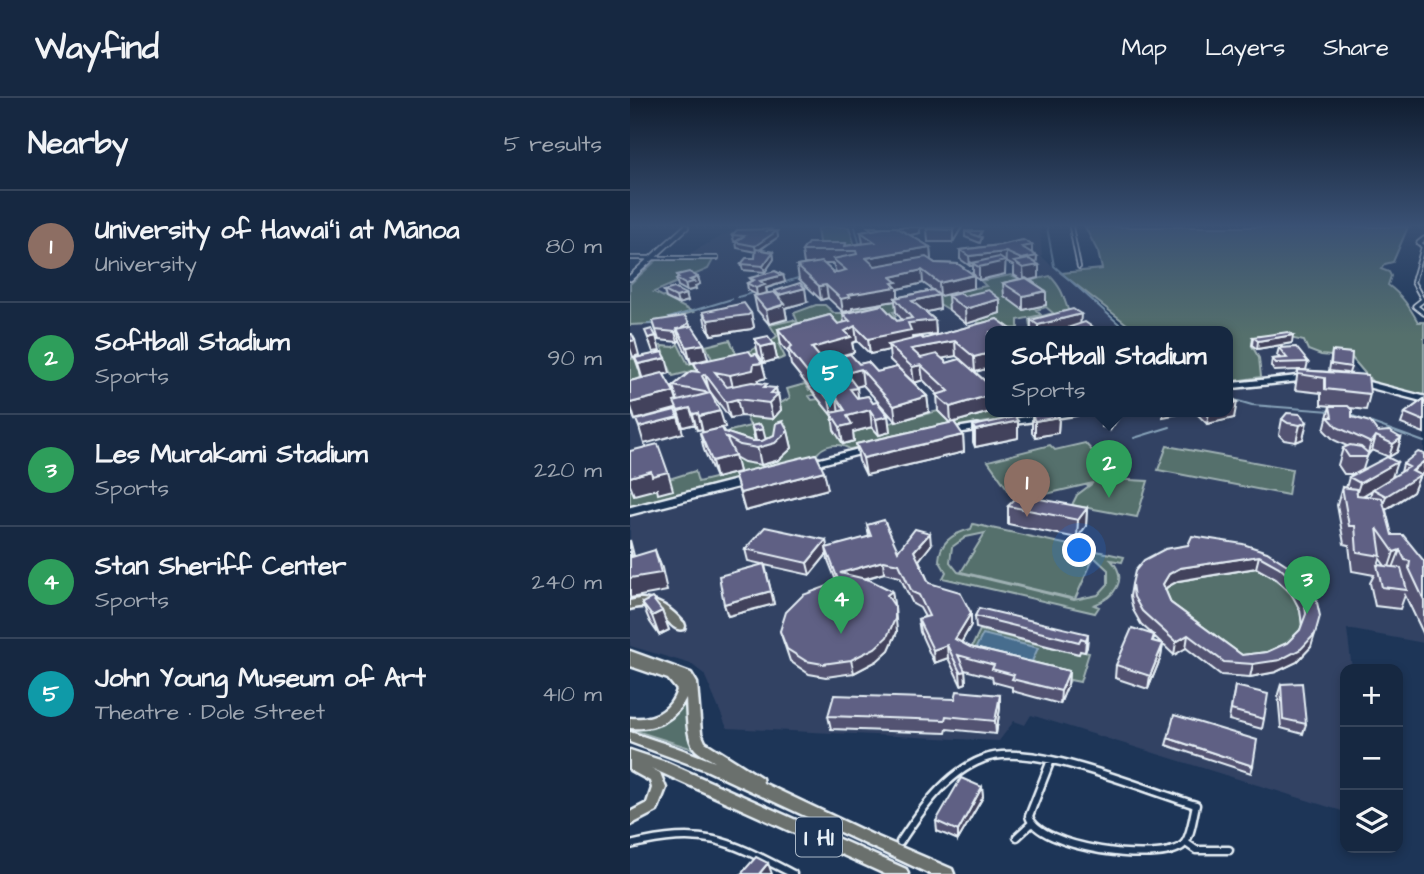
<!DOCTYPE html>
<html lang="en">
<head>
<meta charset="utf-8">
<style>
	body { margin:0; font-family:"Architects Daughter",sans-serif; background:#1f3048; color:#f1f3f6 }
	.controls { position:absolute; right:21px; bottom:21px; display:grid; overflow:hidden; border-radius:14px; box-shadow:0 4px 10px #0003 }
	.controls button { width:63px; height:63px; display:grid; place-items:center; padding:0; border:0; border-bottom:2px solid #35445a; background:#162841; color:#f1f3f6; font:35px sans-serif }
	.you { position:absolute; left:450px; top:453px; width:24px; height:24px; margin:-18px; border:5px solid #fff; border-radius:50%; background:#1a73e8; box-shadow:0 0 0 10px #1a73e833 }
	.badge { display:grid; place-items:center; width:46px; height:46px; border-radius:50%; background:#bca0f2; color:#fff; font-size:23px; font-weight:700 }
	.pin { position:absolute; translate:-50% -58px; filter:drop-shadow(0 2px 4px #0008) }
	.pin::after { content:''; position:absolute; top:37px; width:24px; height:21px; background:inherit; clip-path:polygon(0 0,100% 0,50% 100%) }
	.popup { position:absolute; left:355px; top:228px; width:248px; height:91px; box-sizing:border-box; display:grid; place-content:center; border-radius:14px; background:#162841; filter:drop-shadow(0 2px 5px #0005); font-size:23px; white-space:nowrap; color:#9ea6b1 }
	.popup b { font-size:26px; color:#f1f3f6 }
	.popup::after { content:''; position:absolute; left:50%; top:100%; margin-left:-14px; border:14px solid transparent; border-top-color:#162841 }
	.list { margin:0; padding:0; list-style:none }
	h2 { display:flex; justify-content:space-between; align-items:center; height:91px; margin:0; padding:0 28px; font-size:30px }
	h2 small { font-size:23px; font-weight:400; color:#9ea6b1 }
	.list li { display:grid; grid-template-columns:46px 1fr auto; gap:21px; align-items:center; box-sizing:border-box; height:112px; padding:0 28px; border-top:2px solid #35445a }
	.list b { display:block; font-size:26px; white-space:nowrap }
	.list p { margin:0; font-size:23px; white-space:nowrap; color:#9ea6b1 }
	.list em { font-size:23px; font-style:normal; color:#9ea6b1 }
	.icon { flex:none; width:38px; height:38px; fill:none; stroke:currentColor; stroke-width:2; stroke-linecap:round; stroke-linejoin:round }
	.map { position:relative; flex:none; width:794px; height:776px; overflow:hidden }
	header { display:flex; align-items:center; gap:42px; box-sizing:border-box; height:98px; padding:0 35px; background:#162841; border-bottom:2px solid #35445a }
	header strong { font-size:33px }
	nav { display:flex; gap:38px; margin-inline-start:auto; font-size:24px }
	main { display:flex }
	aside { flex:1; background:#162841 }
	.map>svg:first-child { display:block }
	.built { fill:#314264 }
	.green { fill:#546f6c; stroke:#9eb0b2; stroke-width:2; fill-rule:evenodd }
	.water { fill:#466d8e; stroke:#87a2b8; stroke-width:2 }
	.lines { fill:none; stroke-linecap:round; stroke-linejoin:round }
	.stream { stroke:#87a2b8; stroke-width:2 }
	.minor-tunnel { stroke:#3b516f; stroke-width:6; stroke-dasharray:6 3.5; stroke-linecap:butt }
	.minor-far1-casing { stroke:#e8f1f8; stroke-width:6 }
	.minor-casing { stroke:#e8f1f8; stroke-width:11 }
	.tertiary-far2-casing { stroke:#e8f1f8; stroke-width:7 }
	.tertiary-far1-casing { stroke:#e8f1f8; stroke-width:10 }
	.tertiary-casing { stroke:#e8f1f8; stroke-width:12 }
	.secondary-casing { stroke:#e8f1f8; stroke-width:8 }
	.motorway-casing { stroke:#e8f1f8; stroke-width:5 }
	.minor-far1 { stroke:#1d3557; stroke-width:2.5 }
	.minor { stroke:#1d3557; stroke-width:6 }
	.tertiary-far2 { stroke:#1d3557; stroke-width:3.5 }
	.tertiary-far1 { stroke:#1d3557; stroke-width:5 }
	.tertiary { stroke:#1d3557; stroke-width:7 }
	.secondary { stroke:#1d3557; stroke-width:4.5 }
	.motorway { fill:#6b706d; fill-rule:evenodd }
	.wall { fill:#525372; stroke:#e8f1f8; stroke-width:2; fill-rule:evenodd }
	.shaded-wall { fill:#42435c; stroke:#e8f1f8; stroke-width:2 }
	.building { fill:#5f6084; stroke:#e8f1f8; stroke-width:2; fill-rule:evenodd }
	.labels { text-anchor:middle; stroke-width:6; stroke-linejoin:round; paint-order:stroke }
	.shield { fill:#1d3557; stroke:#abb9c8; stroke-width:2 }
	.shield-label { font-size:23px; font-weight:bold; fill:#e8f1f8 }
</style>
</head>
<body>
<header>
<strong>Wayfind</strong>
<nav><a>Map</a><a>Layers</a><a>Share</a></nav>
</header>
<main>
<aside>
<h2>Nearby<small>5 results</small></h2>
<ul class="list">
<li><span class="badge" style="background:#8d6e63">1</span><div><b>University of Hawaiʻi at Mānoa</b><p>University</p></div><em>80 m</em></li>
<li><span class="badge" style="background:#2e9e5b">2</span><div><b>Softball Stadium</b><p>Sports</p></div><em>90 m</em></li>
<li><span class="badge" style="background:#2e9e5b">3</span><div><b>Les Murakami Stadium</b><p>Sports</p></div><em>220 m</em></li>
<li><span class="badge" style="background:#2e9e5b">4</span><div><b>Stan Sheriff Center</b><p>Sports</p></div><em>240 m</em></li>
<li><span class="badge" style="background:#0f9aa8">5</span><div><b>John Young Museum of Art</b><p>Theatre · Dole Street</p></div><em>410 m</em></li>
</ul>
</aside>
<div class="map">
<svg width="794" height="776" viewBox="0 0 794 776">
	<rect width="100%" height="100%" fill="#1d3557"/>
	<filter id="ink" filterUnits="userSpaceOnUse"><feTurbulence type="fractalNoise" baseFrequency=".0143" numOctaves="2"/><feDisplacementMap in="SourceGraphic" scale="14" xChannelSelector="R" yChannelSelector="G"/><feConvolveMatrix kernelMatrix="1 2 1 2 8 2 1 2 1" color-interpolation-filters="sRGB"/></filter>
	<g filter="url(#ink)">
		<path class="built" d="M109,129h301l2,30 86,75h-138v80h238v-73l23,-6 84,5 28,42 61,25v238l-77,-14 5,40h-7v143l-314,-97 -6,10 -11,-4 -15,20 -272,-13 -23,-54 -13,-10 -61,-18v-363l27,-26h26z"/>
		<path class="green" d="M194,129h25l6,19 -35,3 -3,-20z
			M455,129h323l-15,35 -8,2 -4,5 8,3 2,4 -3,9c14,10 22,23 30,37h6v77l-49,-14 -23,-27 -31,-3 -13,-5 -4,-9 -19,-4 -33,9 7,12 2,19 -33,5v-50h-91l-76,-59 41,-4 -4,-17z
			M28,161l55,1 -5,9 -54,23 39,20 -41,12 -22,1v-41z
			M381,177l14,7 25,-6c17,18 12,24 23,45l-32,11h-10l-2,-12 24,-7 -7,-6 -10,3 5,5 -23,5v8l-33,1 -23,-23 -14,3 -10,-6 -45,9 3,4 -115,26 -2,3 6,12 -7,3 -5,-10 -34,8c14,-12 28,-12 38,-22l-7,-11 23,-5 5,3 -4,-10 22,-8h9l9,8h9l79,-21 6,5 58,-11 -5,-5z
			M100,242l6,13 -20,12 -43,11 -4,-9 -29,7 2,9 -12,3v-30l1,3 33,-7 -3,-6 13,1 4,-3 10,20 24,-5 -6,-13z
			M175,286l4,6 14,-4 4,5 -18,5 3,4 29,-4 8,37 89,-22 13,12 39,-11h62l-133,21 -69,16c-11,-7 -28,-5 -34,7l4,1 -190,49v-15l65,-20 3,11 41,-10 -13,-40 24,-6 -4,-10 27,3 6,-15 11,-6 -3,-9z
			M455,345l31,34 -6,2 38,2 -11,36 -65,-12 5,-10 16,-12 -77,18 -28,-40 62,-16 5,5z
			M537,348l125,23 -4,26 -130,-25z
			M343,426l151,33 -2,5 -11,-2c18,19 4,37 -17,45l5,2 -4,6 -152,-35 3,-6 -7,-12c1,-19 15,-27 32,-31zM355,435l-24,39 114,27 19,-42 14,13v14l-10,11 -24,5 -116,-28 -8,-10 2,-15 14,-10z
			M626,470c27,13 52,35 44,67l-26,26 -23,6 -82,-51 -5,-26 10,-8z
			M350,532l98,24 2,-3 9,2 -9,29 -10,-2 -2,4 -102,-25z
			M56,585l7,66 -63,-20 35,-10z"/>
		<path class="water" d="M353,536l55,14 -9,20 -56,-15z"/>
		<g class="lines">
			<path class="stream" d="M225,129l5,19
				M417,129l7,39 74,66
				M137,190l31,-10
				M108,199l14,-4
				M39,220l63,-19
				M18,226l6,-1
				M598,300l24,7 79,6
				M723,318l11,4
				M739,324l55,20
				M504,340l36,-11"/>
			<path class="minor-tunnel" d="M249,776l21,-32"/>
			<g class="minor-far1-casing">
				<path id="minor-far1" d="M441,129l8,40
					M793,149l-10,35 10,18
					M0,160h87"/>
			</g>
			<g class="minor-casing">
				<path id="minor" d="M387,739l14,-13
					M270,744c21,-32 46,-69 83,-83 47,-19 162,31 213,46 -3,11 -5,33 -13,40 -23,20 -146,3 -154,-29l22,-56
					M556,745l10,7h33
					M0,747c75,-18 97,-5 163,29"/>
			</g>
			<g class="tertiary-far2-casing">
				<path id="tertiary-far2" d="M794,141l-5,4 5,4
					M794,201l-9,7 9,7"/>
			</g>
			<g class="tertiary-far1-casing">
				<path id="tertiary-far1" d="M732,285l62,16
					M598,288l75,-8
					M421,318l25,-4
					M380,324l27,-4
					M324,333l24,-4
					M181,366l54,-14"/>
			</g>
			<g class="tertiary-casing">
				<path id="tertiary" d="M181,366l6,-2
					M0,413l113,-29"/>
			</g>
			<g class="secondary-casing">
				<path id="secondary" d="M0,180l56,-51"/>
			</g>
			<g class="motorway-casing">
				<path id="motorway" d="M9,501c20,0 32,10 45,24l1,3 -1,3c-2,0 -4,1 -6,0 -9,-2 -14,-19 -29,-22 -7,-1 -13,0 -19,2v-8z
					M0,553l61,22 6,10 4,50 4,9 57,36 1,5 110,52 79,34 2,5h-24l-224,-104 -76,-28v-10l45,15 40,15c-6,-4 -16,-8 -20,-13 -9,-11 -8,-37 -9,-51 -12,23 -30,32 -56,30v-10c22,2 40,-6 47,-28l-9,-11 -38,-13z
					M0,652l36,12 240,107 2,5h-23l-234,-106 9,5 6,15 -9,23 -27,14v-13l17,-9 5,-15 -2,-7 -20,-11z"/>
			</g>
			<use href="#minor-far1" class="minor-far1"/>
			<use href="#minor" class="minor"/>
			<use href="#tertiary-far2" class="tertiary-far2"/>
			<use href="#tertiary-far1" class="tertiary-far1"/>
			<use href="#tertiary" class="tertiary"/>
			<use href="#secondary" class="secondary"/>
			<use href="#motorway" class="motorway"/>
		</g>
		<path class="wall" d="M238,129h58l-6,1v5l-10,2 20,12 1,13 4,3 23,1 15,11v-9h-3l-10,-7v-9l40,-5 23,-5 9,5v8l5,3 -1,7 3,2v13l-9,2 16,11v14l-23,5 -19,-14 -1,-13 17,-4 -6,-4v-9l-8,-4h-1v12l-26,6 -5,-3v11l-35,7 1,14 -14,3 9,8 1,14 -24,3v2l9,-2 2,2 74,-20 14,10v3h-21v36l-15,4 10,9 5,-2v33l-36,10 9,13 1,17 -98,23 -7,-14 -3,-17 94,-21 -12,-12 -1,-17 -14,-14 -9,3 13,13 2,16 -33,10 -33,-37 -7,2 2,11 10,-2 5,7 4,-1 11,14 2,16 -11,3 -7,-8 -19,5 1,9 -11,3 -9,-14 -2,-14 -41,-51 -2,-11 -8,-10 -3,-15 52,-14 8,9 6,-1 -1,-9 39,-9 15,16 5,-1 -6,-8 -1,-11 -44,7 1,2 -9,2 -15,-14 -7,2 -22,-21 -2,-13 13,-2h-6l-2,-13 6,-8h38v3l17,-3 -2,-11 11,-2zM194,166h9l3,8 -2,1zM293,185l10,7 -36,8 1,-9zM227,243l13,13 19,-4 1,10 23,22 -16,-15 -20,5 -9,-10 -9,2 -9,-10 -27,6 31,-8 -2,-9zM326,258l4,3 -13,4 -5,-5z
			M332,129l-9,15h-25l-1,-13z
			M141,131v2h6l1,6 -18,13 13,2 1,7 -9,13 -22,-2 -2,-6 14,-6 1,-6 -19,-4 -1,-6 -2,-1 -2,-6z
			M335,133l17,6 -2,6 -15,-6z
			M47,177l21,2 2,7 -5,2 1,3 -9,2 -9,-5 -2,-7h2z
			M153,177l2,7 -19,6 1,5h8v-2l32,11 -22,6 2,11 -18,5 -12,-14 -3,-14 3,-1 -9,-5 -1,-7 4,-2 -1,-3z
			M34,193l22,3 2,7 -10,3 -12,-6z
			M318,198h16l36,3v14l-34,11 -17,-14z
			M73,214l48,1 3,14 -3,2 -40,6 -5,-9z
			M401,222l49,4 14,4v4h-24v-1l-39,1z
			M23,223l36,2 19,36 -17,4 -11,-23 -2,2 -19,-2z
			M623,239l39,6 -35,6 -5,-4z
			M125,241l19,5 3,15 -13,4 -6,-9z
			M649,250l29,14 -2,8h-7l48,3 -18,-2 3,-20 19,16 -2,6 21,21 -4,16 -16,-2 2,9 26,15 23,6 -4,14 -8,5 -17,-7 -4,4 -5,15 29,8 9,-5 2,-8 20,9 -4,4 -6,15 -27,18 6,25 32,26v74l-19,-40 -5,14 -25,-3 -5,-23 4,-8 -22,-4 -3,-26 -5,-1 -7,-39 5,-18 4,1 3,-11 6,-3h-11l-6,-9 5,-17 4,-2 -13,-6 -10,-10 6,-24h3l-12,-1v-12l-26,-3 3,-20 -24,1 -3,-5 1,-7 8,-1 -3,-3zM742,392l-2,6h-7zM750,461l5,7 -7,-1z
			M122,257l10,8 4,15 -8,2 -1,3 11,5h8l1,5 1,1 3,16 -8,9 -32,-3 -11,2 -21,-28 16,37 -3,1 2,4 28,9h3l-4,-15 15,13 22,-8 4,17 -13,12 -18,5 -17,-3 -9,-5 4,15 -23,6 -12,-28 -4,-17 3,-1 -1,-3 -5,1 -2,-6 -12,3 -6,-18 -42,11 -5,-11v-28l12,-3 -7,-20 35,15 -6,2 10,17 2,9h2l-5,-15 24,-14 -3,-9z
			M794,301v34l-23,-9 4,-11z
			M473,314h19l-11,17 -9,-2z
			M565,314h33l6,6 -27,6z
			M670,316l3,25 -7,3 -12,-2 -5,-5 3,-16z
			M402,318l27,1 -1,16 -23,4 -3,-4z
			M343,328l45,12 -43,9 -2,-5z
			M104,376l94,15 -83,22z
			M378,408l79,2 -1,18 -9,12 -69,-14z
			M237,427l31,26 33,-6 -12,15 10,23 42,30v12l-10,18 9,4 99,24 -1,13 -8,20 -48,-13v-4l-19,-5 -1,-5 -27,-7 1,13 -5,2 -13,-27 -14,5 -14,-31 -2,-13 7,-2 -5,-9 -7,-4 -13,-27 -16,-4 -19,6 27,12 5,41 -8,18 -12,11 -23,12 -28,4 -17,-3 -19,-13 -10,-30 57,-48 -9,-23 -1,-6 -17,21 -45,-10 9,39 -46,12 -4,-12 38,-40 -14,-3 -3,-12 83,-1 41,-11z
			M637,454l49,46 -5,49 -14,15 -21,10 -26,5 -29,-2 -35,-27 -12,7 -20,-19 -1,5 10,3 -2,13 -13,32 -33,-11 1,-13 36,-31 -11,-10 -8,-14 -3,-14 2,-12zM626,470l20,11 15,14 9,17 2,15 -2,5 -13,13 -20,9 -25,3 -71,-52 -6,-13 2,-3 11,-6z
			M12,505l20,8 7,19 -10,5 -9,-13z
			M345,518l113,18 -1,13 -2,5 -5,-1 -1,3 -103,-26z
			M651,586l25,40 -3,10 -22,-6 -3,-34z
			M605,588l29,33 -2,10 -33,-9z
			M370,597v13l-4,26 -49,-5 -1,4 -115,-4 -3,-13 127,-17z
			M538,640l85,28 -2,7 -85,-28z
			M352,689l1,10 -25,43 -21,-9 -1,-10z"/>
		<path class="shaded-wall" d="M265,129h31l-6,1v5l-24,5z
			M325,129h7l-9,15v-12z
			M141,131l1,5 5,-3 1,6 -22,15 -1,-6 13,-15z
			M402,147v10l-10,-8z
			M300,149l1,13 -64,11 -1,-13z
			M143,154l1,7 -9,13 -2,-6z
			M376,154l-1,22 -26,6v-13l-7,-4 1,3h-3l-1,-10z
			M407,158l-1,10 3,-1v13l-15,3 -1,-13 -2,-2v-7z
			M292,172l1,13 -25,6v11l-3,-2v3l-43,7v2l-9,2 -2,-13 7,-4 43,-18z
			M153,177l2,7 -19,6 1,5 -10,3 -1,-8 4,-7z
			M344,177v13l-34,8 -1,-13z
			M68,179l2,7 -5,2 1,3 -9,2 -2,-7 5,-4z
			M196,187l2,13 -7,2 -2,-14z
			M175,190l2,14 -22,6 2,11 -18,5 -3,-14 15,-4 -2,-11z
			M416,193v14l-23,5v-14z
			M56,196l2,7 -10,3 -2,-7z
			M309,197l1,14 -26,6 -2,-14z
			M370,201v14l-34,11 -1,-15z
			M121,215l3,14 -3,2 -40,6 -3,-15z
			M451,216l-1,14 -10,-1v4l-4,1h-28v-7z
			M305,222l1,14 -24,3 1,8h-25l1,5 -19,4 -2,-15 40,-16z
			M225,228l2,15 -5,2 2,9 -40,11 -2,-15z
			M464,230v4h-13z
			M47,233l3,9 -2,2 -3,-10z
			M663,237l-1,8 -35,6 1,-8z
			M26,238l4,15 -7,1 -5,-14z
			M5,242l4,15 -6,2 -3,-9v-7z
			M325,243l1,15 -43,8 -2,-15z
			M74,246l4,15 -17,4 -4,-16z
			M144,246l3,15 -13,4 -3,-16z
			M360,255v15l-15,4 -1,-15z
			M36,260l4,15 -27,7 -5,-16z
			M132,265l4,15 -8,2 -2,5 -22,6 -4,-16 24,-11z
			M291,267l2,15 -9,3 -2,-16z
			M231,271l2,16 -15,4 -2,-16z
			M75,276l4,16 -7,-14z
			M146,290l1,7 1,-1 3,16 -8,9 -4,-16 2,-10z
			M227,290l2,16 -9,-15z
			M44,294l5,16 -44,12 -5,-17z
			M360,297v17l-39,11 -1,-16z
			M297,298l2,16 -33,10 -2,-16z
			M207,300l2,16h-7l-3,-14z
			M107,301l4,17 -11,2 -4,-16z
			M607,304l-3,16 -27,6 2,-12h19v-8z
			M60,310l5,16 -12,3 -5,-16z
			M240,312l2,17 -19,5 1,9 -11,3 -3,-17 7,-11z
			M90,313l5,16 -22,6 -4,-17z
			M482,314h10l-11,17z
			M533,314h26l-26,5z
			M68,315l4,16 -5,1 -4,-16z
			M258,318l2,16 -11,3 -3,-16z
			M48,319l5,16 -39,11 -5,-17z
			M429,319l-1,16 -23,4v-16z
			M388,323v17l-43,9v-17z
			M677,324l-4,17 -7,3 4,-17z
			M133,331l4,16 21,-14 4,17 -13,12 -18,5 -7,-34z
			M333,337l1,17 -98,23 -3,-17z
			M746,338l-4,14 -5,6 4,-13z
			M771,340l-4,14 -8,5 4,-13z
			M105,357l4,17 -23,6 -4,-17z
			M794,363v9l-1,3 -4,4 -6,15 -33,21 6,-17z
			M767,364l-6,18 -18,9 -1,1 -18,11 6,-18z
			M21,373l17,1 5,18 -15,4 -1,-5 -23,6 -4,-10v-8z
			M194,373l4,18 -83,22 -5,-18z
			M457,410l-1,18 -9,12 1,-18z
			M300,435l1,12 -15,19 -2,-13z
			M0,442l9,35 -7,-18 -2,-8z
			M196,442l2,12 -2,-4 1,6 -17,21 -3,-12z
			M25,452l7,18 5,23 -37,7v-20z
			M770,452l-7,18 -5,2 6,-18z
			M629,458l-3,12 -78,13 -11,6 -6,10 2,-13 6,-10 11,-6z
			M253,463l1,12 -42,12 -2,-12z
			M141,493l3,13 -46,12 -4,-12z
			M262,493l2,13 -5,3 -2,-12z
			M265,509l2,25 -8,18 -12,11 -23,12 -3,-13z
			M32,513l7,19 -10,5 -7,-19z
			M341,515v12l-15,27 -1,-13z
			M458,536l-1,13 -2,5 1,-12z
			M685,536l-4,13 -14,15 -21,10 -26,5 3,-13z
			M558,537l-2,13 -12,7 2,-13z
			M533,546l-2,13 -13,32 2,-13z
			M317,547l1,13 -14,5 -1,-13z
			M335,573l1,12 -5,2 -1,-13z
			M439,573l-1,13 -8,20 1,-13z
			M370,597v13l-4,26 -1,-13z
			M352,689l1,10 -25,43v-9z
			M138,765l4,11h-13z"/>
		<path class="building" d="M252,129h14l34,20 -64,11 9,8 51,-9 9,6 23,1 16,11 -35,8 -17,-13 -31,7 6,5 -5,1 4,4 -48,8 2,2 -9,2 -15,-14 -7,1 -22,-20 25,-4 12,11 12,-3 -13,-11 24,-5 -1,-3h-54l6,-8h38l-1,3 30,-4 -14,-10 22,-4z
			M299,129h26l-2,3 -26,-1z
			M141,131l-3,2h9l-22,15 -20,-4 9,-6 -12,-1 5,-5z
			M335,133h17l-3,6z
			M393,142l9,5 -10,2 15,9 -16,3 -15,-7 -37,4 -9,-6 40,-5z
			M126,151l17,3 -10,14 -22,-2 5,-6h9z
			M369,159l6,4 -26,6 -7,-4z
			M399,161l10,6 -16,3 -9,-6z
			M145,173l8,4 -23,6 5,4 -9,3 -9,-5 7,-3 -4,-2z
			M59,174l9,5 -8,3 4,2 -9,2 -9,-5 3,-1 -2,-3z
			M396,180l20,13 -23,5 -20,-13z
			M170,185l5,5 -26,7 -4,-4z
			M44,190l12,6 -10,3 -12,-6z
			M303,192l6,5 -27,6 23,19 -27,3 3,7 -43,9 -13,-13 -10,5 6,6 -39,11 11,13 27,-7 9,10 9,-2 9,10 20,-5 30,29 -33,10 -33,-37 -15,4 11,15 -7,1 7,9 11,-2 5,7 4,-1 11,14 -12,3 -6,-9 -23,6 5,8 -12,3 -9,-14 14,-3 -8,-12 -8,2 -41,-51 4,-3 -14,-17 52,-14 8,9 12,-3 -7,-7 39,-9 15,16 15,-3 -17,-20z
			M358,192l12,9 -35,10 -17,-13 12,-3 4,3z
			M144,194l11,12 -19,6 -12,-14z
			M114,205l7,10 -3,2 -40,5 -5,-8z
			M443,211l8,5 -43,11 -7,-5z
			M55,218l4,7 -8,5 -4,1 1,1 -3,2 -19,-2 -3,-9z
			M367,221l14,10 -9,3h-12v3h-2l2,1v17l-16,4 -19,-16 -44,8 10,9 16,-4 10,9 13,-4 25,22 5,-2v16l-40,12 -14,-12 13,-4 -28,-26 -9,2 -24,-22 33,-8 2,2z
			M455,224l9,6 -16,4 -8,-5z
			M62,228l12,18 -17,3 -10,-18z
			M22,231l4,7 -8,2 -3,-7z
			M658,234l5,3 -35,6 -5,-4z
			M0,236h2l3,6 -5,1z
			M138,238l6,8 -13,3 -6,-8z
			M666,249l12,15 -32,1 -4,-4 15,-1 -8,-10z
			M119,253l3,4 4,-1 6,9 -8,1 -1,6 -23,5 -15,-3 12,15 25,-5 15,2 -3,3 12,1 -5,5 7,1 -9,9 -32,-4 -11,3 -21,-28 -3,2 18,35 -21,5 -1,-3 -5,1 -3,-6 -12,3 -4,-9 36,-9 -37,-7 18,-15 8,1 -5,-9z
			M702,253l20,2 -1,14 -20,-3z
			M33,254l3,6 -28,6 -3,-6z
			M668,272l70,5 2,19 -45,-5v-11l-27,-4z
			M33,275l11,19 -44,11v-22z
			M598,298h2l7,6 -9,2z
			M794,301v22l-19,-8z
			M700,308h18l4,4v7l18,5 8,10 11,-1 12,7 -8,6 -17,-8 -5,7 -34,-16 -9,-10h4z
			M45,312l3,7 -39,10 -3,-7z
			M426,314l3,5 -24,4 -3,-5z
			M657,315l13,1 7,8 -7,3 -12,-2 -6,-4z
			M385,319l3,4 -43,9 -2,-4z
			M153,323l5,10 -13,12 -18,5 -17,-3 -14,-8 9,18 -23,6 -12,-28 22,-5 2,4 28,9h10l12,-6 2,-12z
			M324,324l9,13 -100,23 -7,-14z
			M130,326l3,5 -9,2 -3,-5z
			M28,346l10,28 -16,4 -1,-5 -21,6v-26z
			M720,347l11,2 7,6 -1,4h-18l-6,-9z
			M788,354l6,2v7l-12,10 8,4 -34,21 -13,-7 36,-22 -6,-3z
			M186,356l8,17 -84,22 -6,-19z
			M757,359l10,5 -37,21 -11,-6z
			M712,389l14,2 1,6 25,3 10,37h11l21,26v39l-15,-32 1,-7 -5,-1 -5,-10 -6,2 -17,-24 4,28 -24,-4 -2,-26h-6z
			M389,397l68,13 -9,12 -70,-14z
			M254,422l14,31 17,-22 15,4 -16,18 15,32 31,9 11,21 -16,26 15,8 99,24 -8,20 -49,-12 2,-4 -22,-6 2,-4 -36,-10 7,16 -5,1 -13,-27 -14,5 -15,-31 11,-3 -10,-21 -7,-3 -13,-28 -16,-3 -43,12 30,7 22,11 -5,4 8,12v12l-8,18 -12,11 -24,12 -28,4 -17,-3 -19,-12 -7,-18 6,-19 17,-17 36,-13 -13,-34 45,-12 -4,-11z
			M135,429l61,13 -19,23 -62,-14z
			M562,438l51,8 24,8 31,20 18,26 4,18 -5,18 -14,15 -21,11 -27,4 -29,-2 -36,-27 -12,7 -34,-31 -8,-14 -2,-13 3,-13 9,-11 21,-11 23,-4zM629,458l20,11 15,14 10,16 2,17 -6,16 -13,13 -20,9 -25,3 -71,-52 -8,-19 6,-10 11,-6z
			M0,451l2,8 23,-7 6,23 -31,5z
			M134,466l7,27 -47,13 -5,-28z
			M747,467l24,3 6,22 -25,-3z
			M22,500l10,13 -10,5 -10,-13z
			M349,510l109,26 -2,6 -5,-2 -2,4 -104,-26z
			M502,530l22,7 -2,6 11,3 -13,32 -34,-11z
			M672,585l4,41 -23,-5 -2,-35z
			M605,588l33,8 -4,25 -33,-9z
			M327,593l43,4 -5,26 -49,-5 -1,4 -117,-4 6,-21 121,4z
			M544,617l83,25 -4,26 -85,-28z
			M331,680l21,9 -24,44 -22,-10z
			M126,759l12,6 -9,11h-18z"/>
	</g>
	<linearGradient id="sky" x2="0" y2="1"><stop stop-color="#101d30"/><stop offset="0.54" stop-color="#3a5174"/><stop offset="1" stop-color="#3a5174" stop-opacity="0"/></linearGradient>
	<rect width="794" height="237" fill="url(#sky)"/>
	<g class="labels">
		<rect class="shield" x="166" y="719.5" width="46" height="39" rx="5"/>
		<g class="shield-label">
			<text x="189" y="747">I H1</text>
		</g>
	</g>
</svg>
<div class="controls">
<button>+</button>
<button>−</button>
<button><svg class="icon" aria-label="layers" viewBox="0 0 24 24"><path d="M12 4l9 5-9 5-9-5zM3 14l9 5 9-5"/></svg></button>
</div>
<div class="you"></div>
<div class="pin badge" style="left:397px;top:419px;background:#8d6e63">1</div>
<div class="pin badge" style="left:479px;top:400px;background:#2e9e5b">2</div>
<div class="popup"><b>Softball Stadium</b>Sports</div>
<div class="pin badge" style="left:677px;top:516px;background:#2e9e5b">3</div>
<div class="pin badge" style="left:211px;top:536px;background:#2e9e5b">4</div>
<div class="pin badge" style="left:200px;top:310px;background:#0f9aa8">5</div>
</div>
</main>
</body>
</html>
